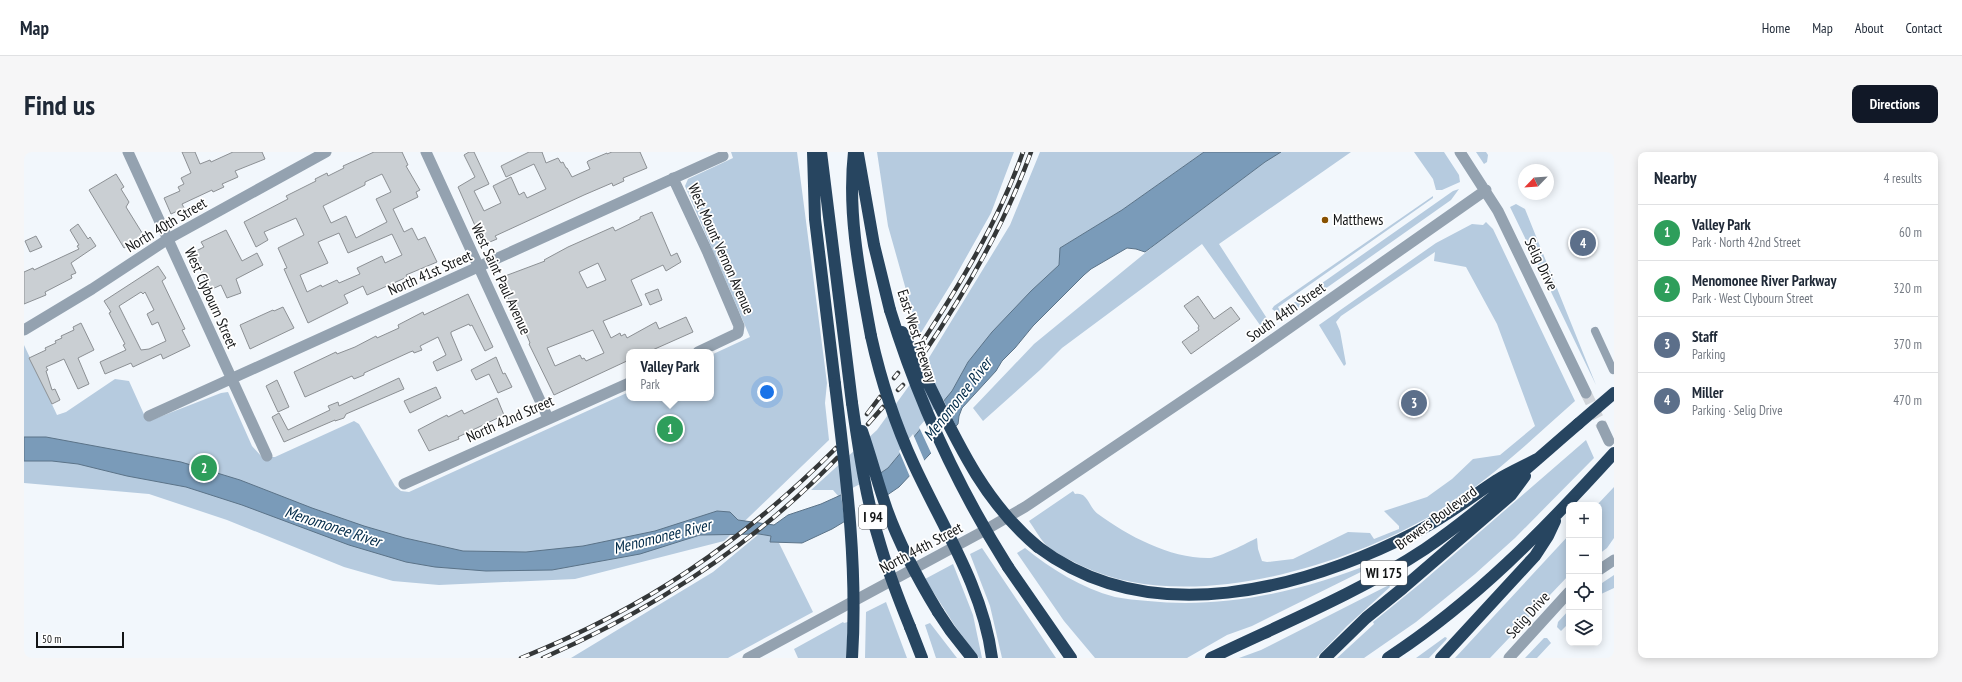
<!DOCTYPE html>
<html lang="en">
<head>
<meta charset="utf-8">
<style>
	body { margin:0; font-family:"PT Sans Narrow",sans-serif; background:#f6f6f7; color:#1f2937 }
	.controls { position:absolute; right:12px; bottom:12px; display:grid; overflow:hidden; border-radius:8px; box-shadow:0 2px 10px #0003 }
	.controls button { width:36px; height:36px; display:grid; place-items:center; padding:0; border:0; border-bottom:1px solid #e0e1e3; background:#fff; color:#1f2937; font:20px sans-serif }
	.compass { position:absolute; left:1494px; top:12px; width:36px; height:36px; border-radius:50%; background:#fff; box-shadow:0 2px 10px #0003; rotate:245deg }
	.scale { position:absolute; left:12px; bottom:10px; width:88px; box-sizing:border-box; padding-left:4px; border:2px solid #131516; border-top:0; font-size:11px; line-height:14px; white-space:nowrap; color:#131516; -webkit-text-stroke:3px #fff; paint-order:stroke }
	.you { position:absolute; left:743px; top:240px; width:14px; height:14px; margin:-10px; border:3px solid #fff; border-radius:50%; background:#1a73e8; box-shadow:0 0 0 6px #1a73e833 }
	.badge { display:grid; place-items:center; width:26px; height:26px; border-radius:50%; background:#111827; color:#fff; font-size:13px; font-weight:700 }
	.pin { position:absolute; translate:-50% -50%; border:2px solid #fff; box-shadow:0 1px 4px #0006 }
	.popup { position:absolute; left:602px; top:197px; width:88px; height:52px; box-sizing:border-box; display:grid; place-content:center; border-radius:8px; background:#fff; filter:drop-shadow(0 1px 3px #0005); font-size:13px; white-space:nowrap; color:#747a83 }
	.popup b { font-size:15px; color:#1f2937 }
	.popup::after { content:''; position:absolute; left:50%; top:100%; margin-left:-8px; border:8px solid transparent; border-top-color:#fff }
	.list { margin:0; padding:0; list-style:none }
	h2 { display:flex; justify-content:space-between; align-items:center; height:52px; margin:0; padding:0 16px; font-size:17px }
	h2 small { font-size:13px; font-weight:400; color:#747a83 }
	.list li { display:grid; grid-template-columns:26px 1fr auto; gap:12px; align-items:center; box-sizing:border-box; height:56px; padding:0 16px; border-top:1px solid #e0e1e3 }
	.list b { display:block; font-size:15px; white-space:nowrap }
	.list p { margin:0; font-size:13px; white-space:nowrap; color:#747a83 }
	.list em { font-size:13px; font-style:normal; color:#747a83 }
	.icon { flex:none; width:22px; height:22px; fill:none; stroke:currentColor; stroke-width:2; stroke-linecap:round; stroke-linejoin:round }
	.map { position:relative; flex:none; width:1590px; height:506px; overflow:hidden; border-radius:8px }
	header { display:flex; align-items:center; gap:24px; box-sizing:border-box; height:56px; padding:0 20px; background:#fff; border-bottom:1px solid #e0e1e3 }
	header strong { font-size:19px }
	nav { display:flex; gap:22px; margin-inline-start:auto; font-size:14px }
	.intro { display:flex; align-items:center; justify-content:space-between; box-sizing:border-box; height:96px; padding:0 24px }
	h1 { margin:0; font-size:28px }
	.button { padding:10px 18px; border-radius:8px; background:#111827; color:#fff; font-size:14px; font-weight:700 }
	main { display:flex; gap:24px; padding:0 24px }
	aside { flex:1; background:#fff; border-radius:8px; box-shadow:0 2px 10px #0003 }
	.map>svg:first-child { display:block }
	.green { fill:#b6cbdf }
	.water { fill:#7a9bb9; stroke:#5b7388 }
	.pier { fill:#f2f7fc }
	.building { fill:#cacfd3; stroke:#8c9094; fill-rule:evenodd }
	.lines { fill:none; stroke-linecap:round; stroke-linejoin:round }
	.minor-tunnel { stroke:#d1d5da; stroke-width:11; stroke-dasharray:11 5.5; stroke-linecap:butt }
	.pedestrian { stroke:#94a2b0; stroke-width:8 }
	.minor { stroke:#94a2b0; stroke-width:11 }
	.motorway { stroke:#274560; stroke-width:12 }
	.rail-casing { stroke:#343738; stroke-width:4.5 }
	.rail { stroke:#fff; stroke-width:3; stroke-dasharray:9; stroke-linecap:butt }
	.motorway-bridge { stroke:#274560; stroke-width:12 }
	.poi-dot { fill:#885101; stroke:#fff; stroke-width:1.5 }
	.labels { text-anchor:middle; stroke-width:3.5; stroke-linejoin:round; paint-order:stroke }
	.shield { fill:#fff; stroke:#5a5b5c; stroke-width:1 }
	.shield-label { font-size:14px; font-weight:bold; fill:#131516 }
	.poi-label { font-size:15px; fill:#131516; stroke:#fff; text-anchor:start }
	.street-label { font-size:15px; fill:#131516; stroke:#fff }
	.water-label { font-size:16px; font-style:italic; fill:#022b49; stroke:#fff }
</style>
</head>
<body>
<header>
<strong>Map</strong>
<nav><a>Home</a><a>Map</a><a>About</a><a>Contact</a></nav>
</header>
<div class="intro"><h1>Find us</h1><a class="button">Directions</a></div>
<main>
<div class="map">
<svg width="1590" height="506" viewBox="0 0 1590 506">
	<rect width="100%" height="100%" fill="#f2f7fc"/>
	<path class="green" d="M707,0h66l30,231 -2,20 4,37 -105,101 -149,38 -136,6 -46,-4 -49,-14 -117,-47 -78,-26 -125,-11v-138l33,70 9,-3 49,-33 14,2 18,40h2l72,-28 7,-1 24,54 10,11h13l79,-36 5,3 36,62 6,5 8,1 220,-100v6h82v-43l39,-18 -65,-151 3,-7 45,-21z
		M853,0h137l-23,61 -37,66 -35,57 -31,-110z
		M1016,0h164l-82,58 -62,38 -1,17 -32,31 -59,66 -16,29 -64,77 -25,17 -24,12 -6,-7h-22l66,-60 50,-69 83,-136z
		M1257,0h70l-132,92 49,76 2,9 -5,3 -63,-88 -140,104 -22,22 -57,51 -10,-13 61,-64 127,-104 104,-78z
		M1390,0h30l15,23 1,7 -18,8h-6l-3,-11z
		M1452,0h10l2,3 -1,7 -3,2z
		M1435,37l-8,11 -160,113 -3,-6 165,-116z
		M1409,44v2l-155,109 6,11 -12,-9 2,-3z
		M1492,52l9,5 71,176 -86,-178z
		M1462,70l7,7 82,172c-45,40 -89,83 -141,113 -93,54 -249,101 -352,52 -12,-6 -27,-13 -37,-22 -6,-7 -11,-16 -16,-23l44,-30 2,3c13,-3 14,14 23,20 30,22 73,45 112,44 10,-1 37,-15 47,-20l1,11 4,12 5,1 26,-3 55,-27 22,1 4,6 25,-10v-3l-15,-15 43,-14 25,-18 21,-20 27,-4 35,-29 -38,-102 -31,-57 -32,-6 1,-9 -94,64 -5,6 4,9 6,33 -2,2 -25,-41 117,-82 36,-19 11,1z
		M1562,288l8,18 -79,80 -40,36 -59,48 -52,36h-27l37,-34 -1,-2 48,-39z
		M1590,335v51l-7,10 -8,6v-49h-2z
		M735,382l12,2 -1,6 9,1 34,69 -85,46h-157l142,-86z
		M1545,383v40l-79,83h-35z
		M958,396l74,110h-54l-12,-52 -20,-52z
		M1001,396c26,21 56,40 90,49 10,2 22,3 33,4 77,8 156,-10 227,-39l2,2 -125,62 -25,9 -40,23h-92l-31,-37 -47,-68z
		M929,412l20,51 9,43h-3l-24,-32 -30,-47z
		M1590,423v13l-15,7v-10z
		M1365,433l1,2 -43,39 -31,32h-77l22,-8z
		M862,450l21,56h-42l1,-46z
		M1545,458v13l-8,8 -4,-4 1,-5z
		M819,470l1,1 4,-1 -2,36h-48l-4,-9z
		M906,471l27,35h-21l-11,-33z
		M1421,485l2,1 -1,2 -17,18h-13z
		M1520,486h3l4,5 -14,15h-12z"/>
	<path class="water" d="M1180,0h77l-16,10 -120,90 -9,-3 -9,-1 -36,21 -7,6 -51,51 -18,22 -13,13 -6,10 -34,37 -3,8 -1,8 -59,63 -22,15 -45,27 -30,14 -32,-1 1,-6 -12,-2 -59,1 -60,19 -88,16 -66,1 -51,-4 -29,-5 -57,-17 -107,-40 -56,-18 -59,-11 -49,-12 -26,-3h-28v-24h22l135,25 59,18 72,28 52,18 41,12 58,13 63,1 57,-6 72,-15 62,-20 13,1 8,8 36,5 14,-10 33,-11 42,-19 25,-17 64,-77 16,-29 24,-30 39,-41 28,-26 1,-17 62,-38z"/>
	<path class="pier" d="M919,247l14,29 -25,27 -13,-28z
		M889,282l12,28 -15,15 -11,-26z
		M855,319l9,26 -43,27 -4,-30 21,-11z"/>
	<path class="building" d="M158,0h13l5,12 10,-4 1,2 22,-10h29l3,7 -30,12 3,6 -16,7 2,3 -11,5 -1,-2 -30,14 2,4 -13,6 -7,-16 16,-7 -2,-4 6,-3 -3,-6 10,-5z
		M350,0h28l6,13 -2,1 14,24 -4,2 2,5 -25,12 11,23 8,-4 6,12 7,-3 12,25 -31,13 1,2 -40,18 -4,-9 -19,9 4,8 -40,20 -24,-54 3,-1 -9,-20 26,-13 -8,-17 -32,14 4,8 -12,7 -12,-25 44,-23 -2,-3 30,-15 -1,-2 12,-6 1,3 16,-8 -1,-2zM358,22l9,18 -15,7 11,23 -31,16 -10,-22 -15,7 -8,-17 42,-21v-3zM315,81l9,20 44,-19 10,21 -17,8 -3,-7 -25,12 3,6 -21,9 -2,-3 -15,7 -1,-2 -14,7 -7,-17 28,-12 -10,-21z
		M445,0h5l15,32 -15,7 10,20 17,-8 -8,-17 18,-9 8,18 5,-3 3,6 19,-9 -12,-25 -28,13 -5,-11 28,-14h13l4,11 12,-5 3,5 2,-1 3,6h1l5,9 18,-8 -3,-7 1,-1 19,-8v1l5,-2h28l7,16 -24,10 1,3 -11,5 -1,-3 -28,12 -89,41 2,3 -12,5 -4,-8 -1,1 -22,-50 17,-10 -11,-22z
		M92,22l8,13 -3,2 8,13 -3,5 18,29 -20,12 -35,-58z
		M628,60l19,44 6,-3 4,9 -15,9 -3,-6 -32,15 11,25 -39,16 8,17 9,-5 1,3 4,-2 2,4 29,-16 3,7 27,-12 7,15 -45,20h-19v8l-75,35 -25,-51 1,-1 -16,-38 -2,1 -12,-25 6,-3 -1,-2 40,-15 -1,-1 24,-13 45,-20 2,4 25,-12v-2zM574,111l8,17 -19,8 -8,-16zM569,178l11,23 -18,8 -2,-3 -2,1 -2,-4 -25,11 -8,-18z
		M54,72l10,15 2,-2 6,9 -25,17 5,10 -5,2 1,3 -27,14 1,3 -22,9v-32l9,-4 1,2 45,-21 -2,-3 2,-1 -9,-15z
		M202,78l16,31 15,-8 6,12 -27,14 5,14 -14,5 -6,-13 -11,5 -18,-37 12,-6 -3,-5z
		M12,84l6,11 -12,5 -5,-11z
		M134,114l8,12 -4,3 23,48 -3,1 8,16 -27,13 -2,-5 -28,13 -2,-4 -26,11 -5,-12 26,-12 -3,-5 2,-1 -16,-31 2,-1 -7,-11zM117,140l2,2 2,-2 9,18 -7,4 5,11 6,-3 8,19 -17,8 -8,1 -22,-44z
		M634,137l4,11 -12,5 -5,-11z
		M444,142l25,53 -8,4 -13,-26 -2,1 -1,-2 -18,8v2l11,26 -25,11 -4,-9 13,-7 -8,-18 -18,9 2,4 -8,3 -1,-2 -3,1 -46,21v2l-10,4 -2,-3 -47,21 -11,-25 42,-20 1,2 18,-7 21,-11 1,2 22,-10 -1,-3 25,-13 1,3z
		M1174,144l16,23 17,-12 9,12 -49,35 -9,-12 17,-12 -1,-2 1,-2 -15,-20z
		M259,155l11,21 -44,21 -10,-24 33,-15 1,1z
		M57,171l13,27 -16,8 11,26 -11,5 -14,-30 -18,8 2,3 -2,1 6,19 3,-1 5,11 -8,4 -23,-46 17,-8 -1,-2 11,-5 -1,-2 7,-3 -1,-2 13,-6 -1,-3z
		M472,205l7,17 2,-1 7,14 -14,6 -9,-19 -13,6 -5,-10z
		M375,226l5,11 -58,25 -2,4 -9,3v-1l-51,22 -12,-25 7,-4 9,17 42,-20 -2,-4 10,-4 1,4z
		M253,228l12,27 -11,5 -12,-26z
		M412,235l5,11 -31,15 -6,-12z
		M473,246l7,17 -46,22 1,2 -30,12 -11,-21 21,-11 8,-4 1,2 14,-7 2,4z"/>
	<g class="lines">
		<path class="minor-tunnel" d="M1562,241l16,33"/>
		<path class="pedestrian" d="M1571,179l18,39"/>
		<path class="minor" d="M104,0l139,304
			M402,0l122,266
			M1436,0l38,59 88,182
			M649,26l35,75 31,73 -1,7 -40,19
			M0,178l68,-41 76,-50 158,-87
			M125,264l574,-260
			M1578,274l7,15
			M380,332l225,-101
			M1575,418l15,-10
			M724,506l232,-125 45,-26 230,-155 231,-162
			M1485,506l60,-66"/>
		<path class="motorway" d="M789,0l2,67 20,165
			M797,0l31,251
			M830,0c-7,61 6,124 17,184
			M834,2l16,91 16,65
			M1014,395c113,85 266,42 380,-16 29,-15 53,-34 79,-51 13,-8 27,-14 40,-21
			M984,415l63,91
			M914,460l12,18 22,28
			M886,475l12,31
			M1187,506c71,-34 149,-66 214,-109 54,-37 103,-82 153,-125
			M1301,506l41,-40 37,-30 108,-93 14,-19
			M1364,506c86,-56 157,-129 226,-205
			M1417,506l94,-102 13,-20 7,-15"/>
		<g class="rail-casing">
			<path id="rail" d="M897,192c40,-61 78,-124 102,-192
				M900,201c43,-63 81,-129 107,-201
				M870,226l4,-5
				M874,238l5,-5
				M843,262l13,-17
				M844,272l15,-17
				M497,506c125,-50 220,-115 315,-210
				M519,506c109,-48 211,-113 294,-200"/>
		</g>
		<use href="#rail" class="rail"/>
		<path class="motorway-bridge" d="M866,158c28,91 67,176 118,257
			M878,180c41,74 68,159 136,215
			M847,184c10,45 24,88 43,129 29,63 69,123 78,193
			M811,232c11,91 23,182 17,274
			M828,251c7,48 14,97 29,144 8,27 18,53 29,80
			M1554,272l36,-31
			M838,279c9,26 16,53 25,79 13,36 31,69 51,102"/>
	</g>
	<circle class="poi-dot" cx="1301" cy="68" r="4"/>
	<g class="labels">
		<g class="shield">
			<rect x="835" y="353" width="28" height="24" rx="3"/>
			<rect x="1337" y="409" width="46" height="24" rx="3"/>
		</g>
		<g class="shield-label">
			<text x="849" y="370">I 94</text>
			<text x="1360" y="426">WI 175</text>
		</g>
		<g class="poi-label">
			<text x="1309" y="73">Matthews</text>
		</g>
		<g class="street-label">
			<text transform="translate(142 73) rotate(-31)" y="5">North 40th Street</text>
			<text transform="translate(697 97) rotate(66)" y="5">West Mount Vernon Avenue</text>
			<text transform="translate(1517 112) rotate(64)" y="5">Selig Drive</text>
			<text transform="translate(406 121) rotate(-24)" y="5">North 41st Street</text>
			<text transform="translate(477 127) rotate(65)" y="5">West Saint Paul Avenue</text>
			<text transform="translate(187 146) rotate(66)" y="5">West Clybourn Street</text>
			<text transform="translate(1262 160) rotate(-35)" y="5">South 44th Street</text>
			<text transform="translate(893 184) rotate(72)" y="5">East-West Freeway</text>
			<text transform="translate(486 267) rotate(-24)" y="5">North 42nd Street</text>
			<text transform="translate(1412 366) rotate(-36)" y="5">Brewers Boulevard</text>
			<text transform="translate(897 396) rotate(-28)" y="5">North 44th Street</text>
			<text transform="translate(1504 463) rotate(-48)" y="5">Selig Drive</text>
		</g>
		<g class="water-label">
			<text transform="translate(933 247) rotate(-52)" y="6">Menomonee River</text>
			<text transform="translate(309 374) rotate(18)" y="6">Menomonee River</text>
			<text transform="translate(638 384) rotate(-14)" y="6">Menomonee River</text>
		</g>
	</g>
</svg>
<div class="controls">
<button>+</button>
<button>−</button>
<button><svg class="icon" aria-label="locate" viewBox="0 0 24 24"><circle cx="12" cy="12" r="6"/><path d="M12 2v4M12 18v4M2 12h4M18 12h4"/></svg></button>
<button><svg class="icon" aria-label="layers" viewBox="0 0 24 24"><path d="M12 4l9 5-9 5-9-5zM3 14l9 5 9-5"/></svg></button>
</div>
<svg class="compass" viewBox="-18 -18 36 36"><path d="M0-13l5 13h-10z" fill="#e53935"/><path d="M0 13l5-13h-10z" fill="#747a83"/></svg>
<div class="scale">50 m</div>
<div class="you"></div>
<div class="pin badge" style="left:646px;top:277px;background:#2e9e5b">1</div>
<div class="popup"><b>Valley Park</b>Park</div>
<div class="pin badge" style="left:180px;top:316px;background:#2e9e5b">2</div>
<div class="pin badge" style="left:1390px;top:251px;background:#5c6f8a">3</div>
<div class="pin badge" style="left:1559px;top:91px;background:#5c6f8a">4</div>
</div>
<aside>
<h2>Nearby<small>4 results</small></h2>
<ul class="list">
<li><span class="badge" style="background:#2e9e5b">1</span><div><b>Valley Park</b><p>Park · North 42nd Street</p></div><em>60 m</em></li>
<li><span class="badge" style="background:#2e9e5b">2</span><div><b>Menomonee River Parkway</b><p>Park · West Clybourn Street</p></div><em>320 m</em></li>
<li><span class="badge" style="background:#5c6f8a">3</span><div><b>Staff</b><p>Parking</p></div><em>370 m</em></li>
<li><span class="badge" style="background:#5c6f8a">4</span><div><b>Miller</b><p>Parking · Selig Drive</p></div><em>470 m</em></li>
</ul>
</aside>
</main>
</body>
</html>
